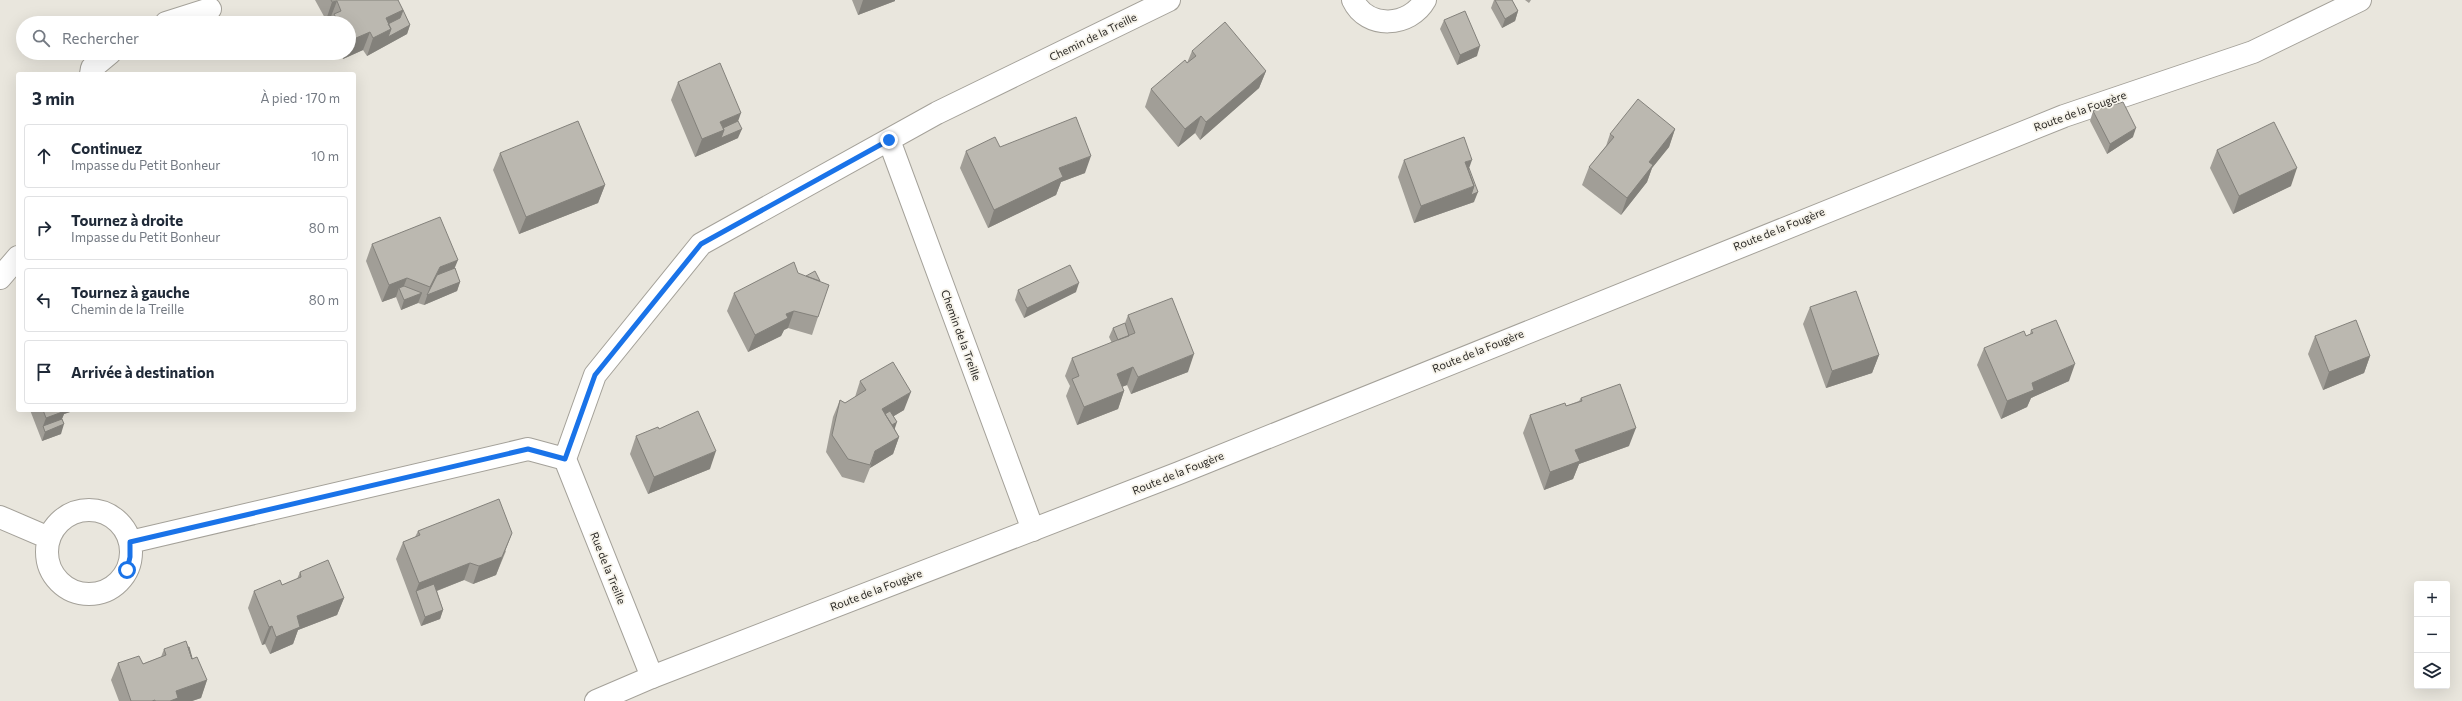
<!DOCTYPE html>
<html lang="fr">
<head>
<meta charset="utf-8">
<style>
	body { margin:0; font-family:Commissioner,sans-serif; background:#f6f6f7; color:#1f2937 }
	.controls { position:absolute; right:12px; bottom:12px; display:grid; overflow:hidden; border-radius:4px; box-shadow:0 4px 16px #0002 }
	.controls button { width:36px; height:36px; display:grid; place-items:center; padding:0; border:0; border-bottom:1px solid #e0e1e3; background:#fff; color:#1f2937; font:20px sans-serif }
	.stop { position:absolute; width:12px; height:12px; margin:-9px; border:3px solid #1a73e8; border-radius:50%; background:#fff }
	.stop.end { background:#1a73e8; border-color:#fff; box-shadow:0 1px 4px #0008 }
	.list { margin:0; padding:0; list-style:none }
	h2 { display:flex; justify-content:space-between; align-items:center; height:52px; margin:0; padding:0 16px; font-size:17px }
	h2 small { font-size:13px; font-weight:400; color:#747a83 }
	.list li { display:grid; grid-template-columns:26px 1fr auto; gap:12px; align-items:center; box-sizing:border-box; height:64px; margin:0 8px 8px; padding:0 8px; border:1px solid #e0e1e3; border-radius:4px }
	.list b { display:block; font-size:15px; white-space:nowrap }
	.list p { margin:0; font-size:13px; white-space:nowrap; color:#747a83 }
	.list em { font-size:13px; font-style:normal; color:#747a83 }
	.icon { flex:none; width:22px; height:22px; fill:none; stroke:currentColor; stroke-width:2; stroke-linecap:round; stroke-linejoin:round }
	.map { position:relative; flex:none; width:2462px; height:701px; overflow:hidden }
	.search { position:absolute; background:#fff; box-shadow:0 4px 16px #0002; left:16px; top:16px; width:340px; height:44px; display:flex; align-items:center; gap:10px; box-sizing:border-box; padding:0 14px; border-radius:22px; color:#747a83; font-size:15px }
	.panel { position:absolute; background:#fff; box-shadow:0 4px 16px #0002; left:16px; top:72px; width:340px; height:340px; border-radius:4px }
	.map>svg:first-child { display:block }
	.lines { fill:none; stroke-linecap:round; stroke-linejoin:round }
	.minor-casing { stroke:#a4a199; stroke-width:24 }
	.tertiary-casing { stroke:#a4a199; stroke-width:24 }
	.minor { stroke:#fff; stroke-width:22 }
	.tertiary { stroke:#fff; stroke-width:22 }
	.wall { fill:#a19e97 }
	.shaded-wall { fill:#83817b }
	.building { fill:#bbb8b0; stroke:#83817b }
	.route { stroke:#1a73e8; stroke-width:5 }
	.labels { text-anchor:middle; stroke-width:3.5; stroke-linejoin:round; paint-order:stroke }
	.street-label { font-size:11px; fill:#2b2926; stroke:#f6f3ea }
</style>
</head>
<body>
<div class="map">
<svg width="2462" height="701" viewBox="0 0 2462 701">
	<rect width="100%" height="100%" fill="#e9e6dd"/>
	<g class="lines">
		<g class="minor-casing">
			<path id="minor" d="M1353,0c14,30 57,27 72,0
				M166,23l44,-14
				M91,74l1,-6 18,-15
				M889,140l144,390
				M0,278l18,-21
				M565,459l30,-84 106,-131 236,-131 232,-113
				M565,459l87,218
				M47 552a42 42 0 1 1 84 0a42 42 0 1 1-84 0Z
				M0,517l49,21
				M130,542l398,-93 37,10"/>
		</g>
		<g class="tertiary-casing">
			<path id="tertiary" d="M596,701l56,-24 527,-204 885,-357 189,-64 107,-52"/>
		</g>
		<use href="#minor" class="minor"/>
		<use href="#tertiary" class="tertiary"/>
	</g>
	<path class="wall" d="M315,0h83l12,25 -3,9 -40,22 -4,-6 -20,9 -3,-6h9v-30h-19l1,-2 -1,-2 -4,1z
		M852,0h43v1l-37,14z
		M1494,0h18l6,11 -3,10 -13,7 -11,-20z
		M1525,0h6l-2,3z
		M1444,20l33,36 -20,9 -17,-36z
		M1192,51l74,20 -7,17 -59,52 -5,-7 -17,14 -33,-40 6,-18 36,-26z
		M678,82l60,39v17l-43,19 -24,-57z
		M2093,111l40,26 -26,17 -17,-33z
		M1675,129l-6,18 -17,21 -5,14 -26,33 -39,-30 7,-18 17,-21 4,-12z
		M1000,147l85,26 -24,9 -5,13 -68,33 -28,-60 6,-17z
		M2217,150l74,36 -58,28 -23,-46z
		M500,153l105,32 -7,18 -79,31 -26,-64z
		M1404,160l70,42 -60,21 -16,-46z
		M372,244l83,24 5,14 -3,9 -33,14 -6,-2 -17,7 -5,-13 -14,5 -16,-41z
		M1018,290l58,2 -52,26 -9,-18z
		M734,293l84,24 -6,18 -24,-7 -4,2 -3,6 -33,16 -21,-41z
		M1810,307l69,48 -7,18 -46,15 -23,-64z
		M1128,315l60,57 -57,22 -4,-9 -5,2 2,4 -6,18 -41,16 -11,-29 4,-10 -5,-10 7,-18 40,-15 -3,-6 4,-9 12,-5z
		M2031,330l38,51 -38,17 -4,9 -26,12 -24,-54 7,-17 42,-12 4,-2z
		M2315,336l55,20 -6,17 -41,17 -15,-36z
		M860,381l44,29 -10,6 1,13 4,8 -6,17 -23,14 -6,15 -22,-6 -16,-25 7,-35 7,-17 5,3 10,-6z
		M1581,398l48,48 -50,18 -6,15 -29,11 -21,-57 7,-18 36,-9 13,-5z
		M30,410h46l-12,4 -2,5 -1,15 -19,7z
		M659,429l51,40 -62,25 -18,-40 6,-18z
		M418,531l88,20 -10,24 -23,9 -9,-4 -27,11 6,19 -3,9 -19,7 -25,-67 7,-17 12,-5z
		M300,572l44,26 -7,17 -39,15 -5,14 -23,10 -5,-10 -3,1 -14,-37 6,-17 28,-6 15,-6z
		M164,649l28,9 15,22 -6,18 -9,3h-73l-8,-21 7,-17 24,1 19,-7z"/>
	<path class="shaded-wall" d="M863,0h32v1l-37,14z
		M337,1l-7,18 -4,1 6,-18z
		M403,10l-6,17 13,-2 -3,9 -40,22 6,-18 13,-20z
		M1518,11l-3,10 -13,7 3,-9z
		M370,32l-7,18 -20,9 2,-6h4v-12z
		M1480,46l-3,10 -20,9 3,-10z
		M1266,71l-7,17 -59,52 6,-18z
		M741,113l-6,17 -13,6 -4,11 -23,10 7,-18 18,-17z
		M1201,116l-6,17 -17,14 7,-18z
		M2136,128l-3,9 -26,17 3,-10z
		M742,129l-4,9 -20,9 3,-9z
		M1675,129l-6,18 -17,21 -5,14 -26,33 6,-17 22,-36z
		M1091,156l-6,17 -24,9 -5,13 -68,33 6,-18 65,-42z
		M1472,160l-6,17 -1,-15z
		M2297,168l-6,18 -58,28 6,-18z
		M605,185l-7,18 -79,31 7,-17z
		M1474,186l4,6 -4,10 -60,21 7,-17z
		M458,260l-7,17 9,5 -3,9 -33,14 6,-18 10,-20z
		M407,278l-6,15 -2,-5 -3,9 -14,5 7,-17z
		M1079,283l-3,9 -52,26 3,-10z
		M422,293l-4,10 -17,7 3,-10z
		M794,311l-6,17 -4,2 -3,6 -33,16 7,-17 31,-21z
		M1194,354l-6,18 -57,22 7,-17z
		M1879,355l-7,18 -46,15 6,-17z
		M2370,356l-6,17 -41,17 6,-18z
		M2075,364l-6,17 -38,17 -4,9 -26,12 6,-18 25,-18z
		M1133,367l-6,18 -17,6 7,-17z
		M1124,391l-6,18 -41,16 7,-18z
		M911,392l-7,18 -22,13v-14z
		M57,410h19l-12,4 -5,12 5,-2 -3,10 -19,7 3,-9 -2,-6 3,-8z
		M897,422l-3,9 -9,-2z
		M1636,428l-7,18 -50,18 -6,15 -29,11 6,-18 25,-22z
		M899,437l-6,17 -23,14 5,-17z
		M716,451l-6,18 -62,25 6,-17z
		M512,533l-16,42 -23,9 6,-18z
		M470,563l-6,17 -46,18 -2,-7 3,-8z
		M344,598l-7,17 -39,15 -5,14 -23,10 6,-17 21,-21z
		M443,610l-3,9 -19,7 4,-9z
		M272,626l-7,18 -3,1 7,-18z
		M207,680l-6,18 -9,3h-22l6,-10z"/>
	<path class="building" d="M331,0h67l5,10 -17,8 5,11 -18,9 -3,-6 -21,9v-18h-10l-5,-9 7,-3 -4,-10 -5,1z
		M1495,0h17l6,11 -13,8z
		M403,10l7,15 -22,12 3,-8 -3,-5 12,-6z
		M1465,11l15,35 -20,9 -16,-35z
		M1225,22l41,49 -60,51 -5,-6 -16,13 -34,-40 34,-29 2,3 9,-7 -4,-5z
		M720,63l21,50 -21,9 4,8 -22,9 -24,-57z
		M1638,99l37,30 -26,33 4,3 -26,33 -38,-31 25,-30 -4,-3z
		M2123,102l13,26 -26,16 -17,-33z
		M1076,117l15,39 -32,12 4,9 -69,33 -28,-59 29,-14 5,10z
		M578,121l27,64 -79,32 -26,-64z
		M738,121l4,8 -21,9 3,-8 -1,-2z
		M2274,122l23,46 -58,28 -22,-46z
		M1464,137l8,23 -7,2 9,24 -53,20 -17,-46z
		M1469,168l9,24 -7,3 3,-9 -6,-17z
		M440,217l18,43 -18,7 -10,20 -23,-9 -18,7 -17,-41z
		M794,262l4,11 31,12 -11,32 -24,-6 -8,3 2,4 -33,17 -21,-42z
		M1070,265l9,18 -52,25 -9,-18z
		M455,268l5,14 -33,13 10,-20z
		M815,271l5,10 -14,-5z
		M404,286l18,7 -18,7 -5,-12z
		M1856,291l23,64 -47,16 -22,-64z
		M1172,298l22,56 -56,23 -5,-10 -16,7 7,17 -40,16 -12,-28 7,-3 -7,-18 63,-25 -7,-18z
		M2056,320l19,44 -43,19 2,7 -27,11 -23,-53 40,-17 2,5 7,-3 -2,-3z
		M2356,320l14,36 -41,16 -14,-36z
		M1125,323l4,13 -11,4 -5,-12z
		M893,362l18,30 -29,17 17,28 -24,14 -5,14 -22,-6 -16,-24 8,-35 5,3 21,-13 -6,-9z
		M1620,384l16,44 -61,22 5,11 -30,11 -20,-57 35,-12 1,3 16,-5 -1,-3z
		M43,410h22v1l-19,7z
		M698,411l18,40 -62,26 -18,-41 22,-9 1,2z
		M890,411l7,11 -5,3 -7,-11z
		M62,419l2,5 -19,8 -2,-6z
		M499,499l13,34 -10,24 -23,9 -9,-3 -51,20 -16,-41 17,-7 -2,-4z
		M328,560l16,38 -47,18 3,11 -24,10 -4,-11 -3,1 -15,-36 26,-11 2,5 19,-8 -1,-5z
		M434,584l9,26 -18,7 -9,-26z
		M186,641l6,18 5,-2 10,23 -31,11 2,7 -8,3h-15v-1l-3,1h-21l-13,-38 21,-7 4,8 23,-9 -2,-6z
		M188,647h1l3,11v1z"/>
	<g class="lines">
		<path class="route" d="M127,570l3,-13v-15l398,-93 37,10 30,-84 106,-131 188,-104"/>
	</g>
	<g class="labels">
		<g class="street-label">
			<text transform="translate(1093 37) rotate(-26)" y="4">Chemin de la Treille</text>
			<text transform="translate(2080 111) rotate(-20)" y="4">Route de la Fougère</text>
			<text transform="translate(1779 229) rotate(-22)" y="4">Route de la Fougère</text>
			<text transform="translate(961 335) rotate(70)" y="4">Chemin de la Treille</text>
			<text transform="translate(1478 351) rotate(-22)" y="4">Route de la Fougère</text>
			<text transform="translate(1178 473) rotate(-22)" y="4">Route de la Fougère</text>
			<text transform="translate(608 568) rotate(68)" y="4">Rue de la Treille</text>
			<text transform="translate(876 590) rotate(-21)" y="4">Route de la Fougère</text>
		</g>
	</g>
</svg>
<div class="controls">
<button>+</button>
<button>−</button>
<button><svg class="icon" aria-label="layers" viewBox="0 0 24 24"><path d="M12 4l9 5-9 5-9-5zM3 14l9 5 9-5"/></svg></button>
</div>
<div class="stop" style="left:127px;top:570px"></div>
<div class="stop end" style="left:889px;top:140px"></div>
<div class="search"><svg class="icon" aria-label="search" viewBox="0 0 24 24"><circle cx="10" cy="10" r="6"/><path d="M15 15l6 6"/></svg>Rechercher</div>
<section class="panel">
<h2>3 min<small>À pied · 170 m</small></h2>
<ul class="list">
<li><svg class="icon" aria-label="ahead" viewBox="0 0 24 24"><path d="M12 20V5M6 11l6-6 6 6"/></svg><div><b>Continuez</b><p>Impasse du Petit Bonheur</p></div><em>10 m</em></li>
<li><svg class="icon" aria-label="right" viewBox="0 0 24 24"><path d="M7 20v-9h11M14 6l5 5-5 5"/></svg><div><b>Tournez à droite</b><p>Impasse du Petit Bonheur</p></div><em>80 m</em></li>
<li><svg class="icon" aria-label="left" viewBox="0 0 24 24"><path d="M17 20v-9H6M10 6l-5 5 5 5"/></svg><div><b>Tournez à gauche</b><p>Chemin de la Treille</p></div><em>80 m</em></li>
<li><svg class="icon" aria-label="arrive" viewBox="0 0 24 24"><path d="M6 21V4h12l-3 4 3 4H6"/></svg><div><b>Arrivée à destination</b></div></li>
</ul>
</section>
</div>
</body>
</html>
